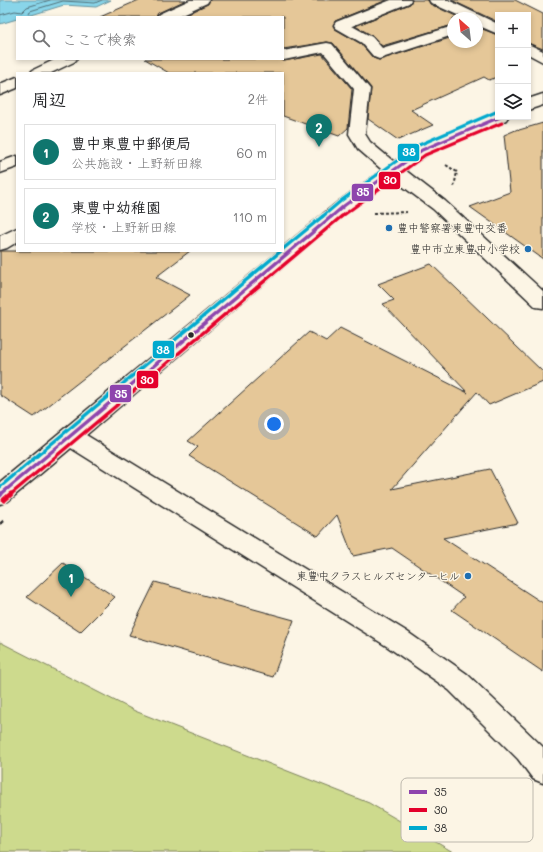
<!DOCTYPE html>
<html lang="ja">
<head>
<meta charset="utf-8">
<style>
	body { margin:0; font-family:Mali,"Klee One",sans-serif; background:#f2f2f2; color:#202124 }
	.controls { position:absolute; right:12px; top:12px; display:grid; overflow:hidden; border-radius:0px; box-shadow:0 2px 6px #0003 }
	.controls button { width:36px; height:36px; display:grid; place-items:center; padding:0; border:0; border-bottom:1px solid #e0e0e0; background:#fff; color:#202124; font:20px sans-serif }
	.compass { position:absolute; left:447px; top:12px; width:36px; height:36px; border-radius:50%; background:#fff; box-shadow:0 2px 6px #0003; rotate:332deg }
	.you { position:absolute; left:274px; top:424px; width:14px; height:14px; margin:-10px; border:3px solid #fff; border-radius:50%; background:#1a73e8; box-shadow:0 0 0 6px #1a73e833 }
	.badge { display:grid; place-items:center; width:26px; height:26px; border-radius:50%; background:#0f766e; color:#fff; font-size:13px; font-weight:700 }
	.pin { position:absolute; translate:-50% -33px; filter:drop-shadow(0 1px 2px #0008) }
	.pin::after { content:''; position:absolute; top:21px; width:14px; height:12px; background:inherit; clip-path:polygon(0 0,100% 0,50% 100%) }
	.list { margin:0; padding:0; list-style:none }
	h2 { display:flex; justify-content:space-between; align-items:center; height:52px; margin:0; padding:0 16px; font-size:17px }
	h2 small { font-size:13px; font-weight:400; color:#757577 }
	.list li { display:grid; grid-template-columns:26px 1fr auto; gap:12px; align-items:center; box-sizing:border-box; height:56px; margin:0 8px 8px; padding:0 8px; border:1px solid #e0e0e0; border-radius:0px }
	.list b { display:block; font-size:15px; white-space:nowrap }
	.list p { margin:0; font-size:13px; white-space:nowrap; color:#757577 }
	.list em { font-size:13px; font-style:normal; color:#757577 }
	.icon { flex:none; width:22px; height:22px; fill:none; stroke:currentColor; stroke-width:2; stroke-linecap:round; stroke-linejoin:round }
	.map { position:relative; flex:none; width:543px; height:852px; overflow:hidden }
	.search { position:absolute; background:#fff; box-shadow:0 2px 6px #0003; left:16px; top:16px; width:268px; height:44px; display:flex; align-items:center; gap:10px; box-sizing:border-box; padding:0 14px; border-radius:0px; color:#757577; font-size:15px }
	.panel { position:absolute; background:#fff; box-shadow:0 2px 6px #0003; left:16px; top:72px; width:268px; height:180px; border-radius:0px }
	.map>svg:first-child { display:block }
	.green { fill:#cdda8d; stroke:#7c825c }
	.water { fill:#89d5e9; stroke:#63919d }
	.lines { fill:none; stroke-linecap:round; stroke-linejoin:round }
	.shore { stroke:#516f77; stroke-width:1 }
	.building { fill:#e5c798; stroke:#2b2b2b }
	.minor-casing { stroke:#2b2b2b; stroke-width:3 }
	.tertiary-casing { stroke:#2b2b2b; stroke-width:3 }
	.path-far1 { stroke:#2b2b2b; stroke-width:2; stroke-dasharray:3 2; stroke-linecap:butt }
	.path { stroke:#2b2b2b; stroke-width:3; stroke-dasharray:5 3.5; stroke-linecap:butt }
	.minor { fill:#fcf5e5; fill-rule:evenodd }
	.tertiary { fill:#fcf5e5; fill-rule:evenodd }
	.bus-1-far2-casing { stroke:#fcf5e5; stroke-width:5 }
	.bus-1-far1-casing { stroke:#fcf5e5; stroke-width:6 }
	.bus-1-casing { stroke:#fcf5e5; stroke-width:8 }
	.bus-2-far2-casing { stroke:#fcf5e5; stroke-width:5 }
	.bus-2-far1-casing { stroke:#fcf5e5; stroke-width:6 }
	.bus-2-casing { stroke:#fcf5e5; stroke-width:8 }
	.bus-3-far1-casing { stroke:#fcf5e5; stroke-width:5 }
	.bus-3-casing { stroke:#fcf5e5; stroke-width:6 }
	.bus-1-far2 { stroke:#8e44ad; stroke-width:3 }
	.bus-1-far1 { stroke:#8e44ad; stroke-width:3.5 }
	.bus-1 { stroke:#8e44ad; stroke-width:5 }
	.bus-2-far2 { stroke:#e4002b; stroke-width:3 }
	.bus-2-far1 { stroke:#e4002b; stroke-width:3.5 }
	.bus-2 { stroke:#e4002b; stroke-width:5 }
	.bus-3-far1 { stroke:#00a9ce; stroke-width:3 }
	.bus-3 { stroke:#00a9ce; stroke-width:3.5 }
	.poi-dot { fill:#1f6fb2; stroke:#fcf5e5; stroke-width:1.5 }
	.bus-dot { fill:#2b2b2b; stroke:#fcf5e5; stroke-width:1.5 }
	.labels { text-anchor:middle; stroke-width:3; stroke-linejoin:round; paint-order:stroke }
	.poi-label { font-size:11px; fill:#2b2b2b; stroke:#fcf5e5; text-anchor:end }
	.key { fill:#fcf5e5; stroke:#bdb8ad; stroke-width:1 }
	.key-label { font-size:11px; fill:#2b2b2b }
	.line-badge { stroke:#fcf5e5; stroke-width:1.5 }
	.badge-label { font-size:11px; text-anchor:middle; font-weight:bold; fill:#fff }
</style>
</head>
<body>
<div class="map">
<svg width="543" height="852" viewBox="0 0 543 852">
	<rect width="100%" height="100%" fill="#fcf5e5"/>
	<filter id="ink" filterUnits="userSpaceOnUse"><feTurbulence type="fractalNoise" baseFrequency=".025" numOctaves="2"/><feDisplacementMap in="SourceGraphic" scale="8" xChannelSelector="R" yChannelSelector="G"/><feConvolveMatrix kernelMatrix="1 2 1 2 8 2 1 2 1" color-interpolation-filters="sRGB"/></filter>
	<g filter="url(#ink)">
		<path class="green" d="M0,642l135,69 234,92 84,49h-453z"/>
		<path class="water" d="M0,0h111l-15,7 -32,-2 -39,12h-8v2l-17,5z"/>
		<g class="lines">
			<path class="shore" d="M0,15l15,-4 7,1 5,-5 23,-7
				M27,17l3,-6 33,-10 32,2 7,-3"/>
		</g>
		<path class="building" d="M139,0h47l-28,13 -2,4h-56z
			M210,0h177l-52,21 -2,5 2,3 26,15 12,14 6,2 74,-23v5h24v-15l21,8v42l-9,3 -5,-3 -73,33 22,15 -35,15 -30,-21 3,-31 -38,-45 -6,-1 -44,7v-32h-103l28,-13z
			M412,0h16l2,4 30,14h-7v7l-71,21 -9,-10 -18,-10 55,-22z
			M451,0h64l28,14v35l-15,-6v-28h-30v7z
			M322,54l30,35 -4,39 -9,8 -56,-20v-43h-114l-24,-14h136l3,2z
			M543,123v136l-73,-52 40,-15 -6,-57 14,-6 1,1z
			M0,251h190l-34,26 34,18 -156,122 -34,-22z
			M431,264l112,108v10l-54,23 -12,-13 -85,97 98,-20 28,54 -75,15 100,65v69l-91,-62 12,-13 -72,-49 -39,8 -16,-41 -19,21 -129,-80 9,-9 -10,-6 121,-109 17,9 14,-13 128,65 -85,-89 11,-4 -16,-16z
			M63,563l52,34 -35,35 -53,-35z
			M155,582l139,38 -21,57 -144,-42z"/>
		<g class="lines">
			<g class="minor-casing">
				<path id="minor" d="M190,0h19l-2,3 -31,14h-19l2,-3z
					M391,0h20l-2,3 -57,23 20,11 10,11 71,-22v9l-74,24 -5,-2 -12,-14 -26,-15 -2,-3 2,-3z
					M429,0h19l50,24v10l-21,-9v-7h-13l-33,-15z
					M327,43l5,1 38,45 -5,45 5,8 29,24 3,4 -3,4 -6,1 -6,-1 -29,-25 -9,-15 5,-45 -31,-37 -39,8 -2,-1 1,-8z
					M528,44l15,7v11l-15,-8z
					M56,59h21l-3,3 -23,11h-21l3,-3z
					M17,77v11l-17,7v-11z
					M17,156v11l-17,6v-11z
					M17,228v14l-10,6 -7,2v-14z"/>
			</g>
			<g class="tertiary-casing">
				<path id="tertiary" d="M543,94v11l-15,5v-11z
					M498,113v4h10l-2,3 -78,34 -23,16 40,31 98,90v17l-7,-1 -103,-98 -40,-30 -42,30 -265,226 320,196 61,43 76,73v36l-10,-4 -15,-20 -69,-69 -61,-43 -317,-199 -63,53 -8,3v-22l279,-231h4v-4l56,-46 77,-55z"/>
			</g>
			<path class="path-far1" d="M446,165l11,7 -3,15
				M374,213l35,-1"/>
			<path class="path" d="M0,524l5,-4"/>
			<use href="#minor" class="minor"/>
			<use href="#tertiary" class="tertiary"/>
			<g class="bus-1-far2-casing">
				<path id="bus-1-far2" d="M331,217l14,-12 77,-55 78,-33"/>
			</g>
			<g class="bus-1-far1-casing">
				<path id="bus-1-far1" d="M0,495l332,-279"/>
			</g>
			<g class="bus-1-casing">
				<path id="bus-1" d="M0,495l1,-1"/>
			</g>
			<g class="bus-2-far2-casing">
				<path id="bus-2-far2" d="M341,217l84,-62 77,-32"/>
			</g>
			<g class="bus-2-far1-casing">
				<path id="bus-2-far1" d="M10,495l332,-279"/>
			</g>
			<g class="bus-2-casing">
				<path id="bus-2" d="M4,500l7,-6"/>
			</g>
			<g class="bus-3-far1-casing">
				<path id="bus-3-far1" d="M322,217l20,-17 77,-55 79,-34"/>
			</g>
			<g class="bus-3-casing">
				<path id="bus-3" d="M283,249l40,-33
					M0,487l281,-236"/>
			</g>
			<use href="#bus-1-far2" class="bus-1-far2"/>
			<use href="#bus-1-far1" class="bus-1-far1"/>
			<use href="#bus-1" class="bus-1"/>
			<use href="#bus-2-far2" class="bus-2-far2"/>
			<use href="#bus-2-far1" class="bus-2-far1"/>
			<use href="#bus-2" class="bus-2"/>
			<use href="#bus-3-far1" class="bus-3-far1"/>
			<use href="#bus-3" class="bus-3"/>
		</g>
	</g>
	<g class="poi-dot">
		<circle cx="389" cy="228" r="4"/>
		<circle cx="528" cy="249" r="4"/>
		<circle cx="468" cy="576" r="4"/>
	</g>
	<circle class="bus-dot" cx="191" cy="335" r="3.5"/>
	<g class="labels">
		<g class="poi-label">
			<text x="397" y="232" text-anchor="start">豊中警察署東豊中交番</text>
			<text x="520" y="253">豊中市立東豊中小学校</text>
			<text x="460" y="580">東豊中クラスヒルズセンターヒル</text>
		</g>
	</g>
	<rect x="401" y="778" width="132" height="64" rx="6" class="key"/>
	<rect x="409" y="790" width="18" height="4" fill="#8e44ad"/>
	<rect x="409" y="808" width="18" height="4" fill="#e4002b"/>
	<rect x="409" y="826" width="18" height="4" fill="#00a9ce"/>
	<g class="key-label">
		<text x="434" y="796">35</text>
		<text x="434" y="814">30</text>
		<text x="434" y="832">38</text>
	</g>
	<g class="line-badge">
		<rect x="397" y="143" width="23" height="19" rx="4" fill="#00a9ce"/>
		<rect x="378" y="171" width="23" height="19" rx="4" fill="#e4002b"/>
		<rect x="351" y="183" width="23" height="19" rx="4" fill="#8e44ad"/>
		<rect x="152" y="340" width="23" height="19" rx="4" fill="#00a9ce"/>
		<rect x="136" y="370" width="23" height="19" rx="4" fill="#e4002b"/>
		<rect x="109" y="384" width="23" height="19" rx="4" fill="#8e44ad"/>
	</g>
	<g class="badge-label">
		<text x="409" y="156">38</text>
		<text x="390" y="184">30</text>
		<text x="363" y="196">35</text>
		<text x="163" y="354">38</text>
		<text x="147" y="384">30</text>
		<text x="121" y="398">35</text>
	</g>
</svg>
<div class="controls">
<button>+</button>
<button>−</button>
<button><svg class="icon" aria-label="layers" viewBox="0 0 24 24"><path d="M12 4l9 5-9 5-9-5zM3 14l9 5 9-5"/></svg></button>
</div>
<svg class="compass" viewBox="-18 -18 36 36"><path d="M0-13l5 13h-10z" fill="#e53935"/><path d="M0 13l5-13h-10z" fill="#757577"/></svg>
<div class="you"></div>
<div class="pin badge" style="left:71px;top:597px">1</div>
<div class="pin badge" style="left:319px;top:147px">2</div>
<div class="search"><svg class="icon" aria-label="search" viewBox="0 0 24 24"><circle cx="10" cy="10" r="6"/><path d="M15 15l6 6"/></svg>ここで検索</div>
<section class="panel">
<h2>周辺<small>2件</small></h2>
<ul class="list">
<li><span class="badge">1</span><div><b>豊中東豊中郵便局</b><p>公共施設 · 上野新田線</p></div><em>60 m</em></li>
<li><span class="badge">2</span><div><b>東豊中幼稚園</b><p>学校 · 上野新田線</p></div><em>110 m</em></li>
</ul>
</section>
</div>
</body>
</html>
